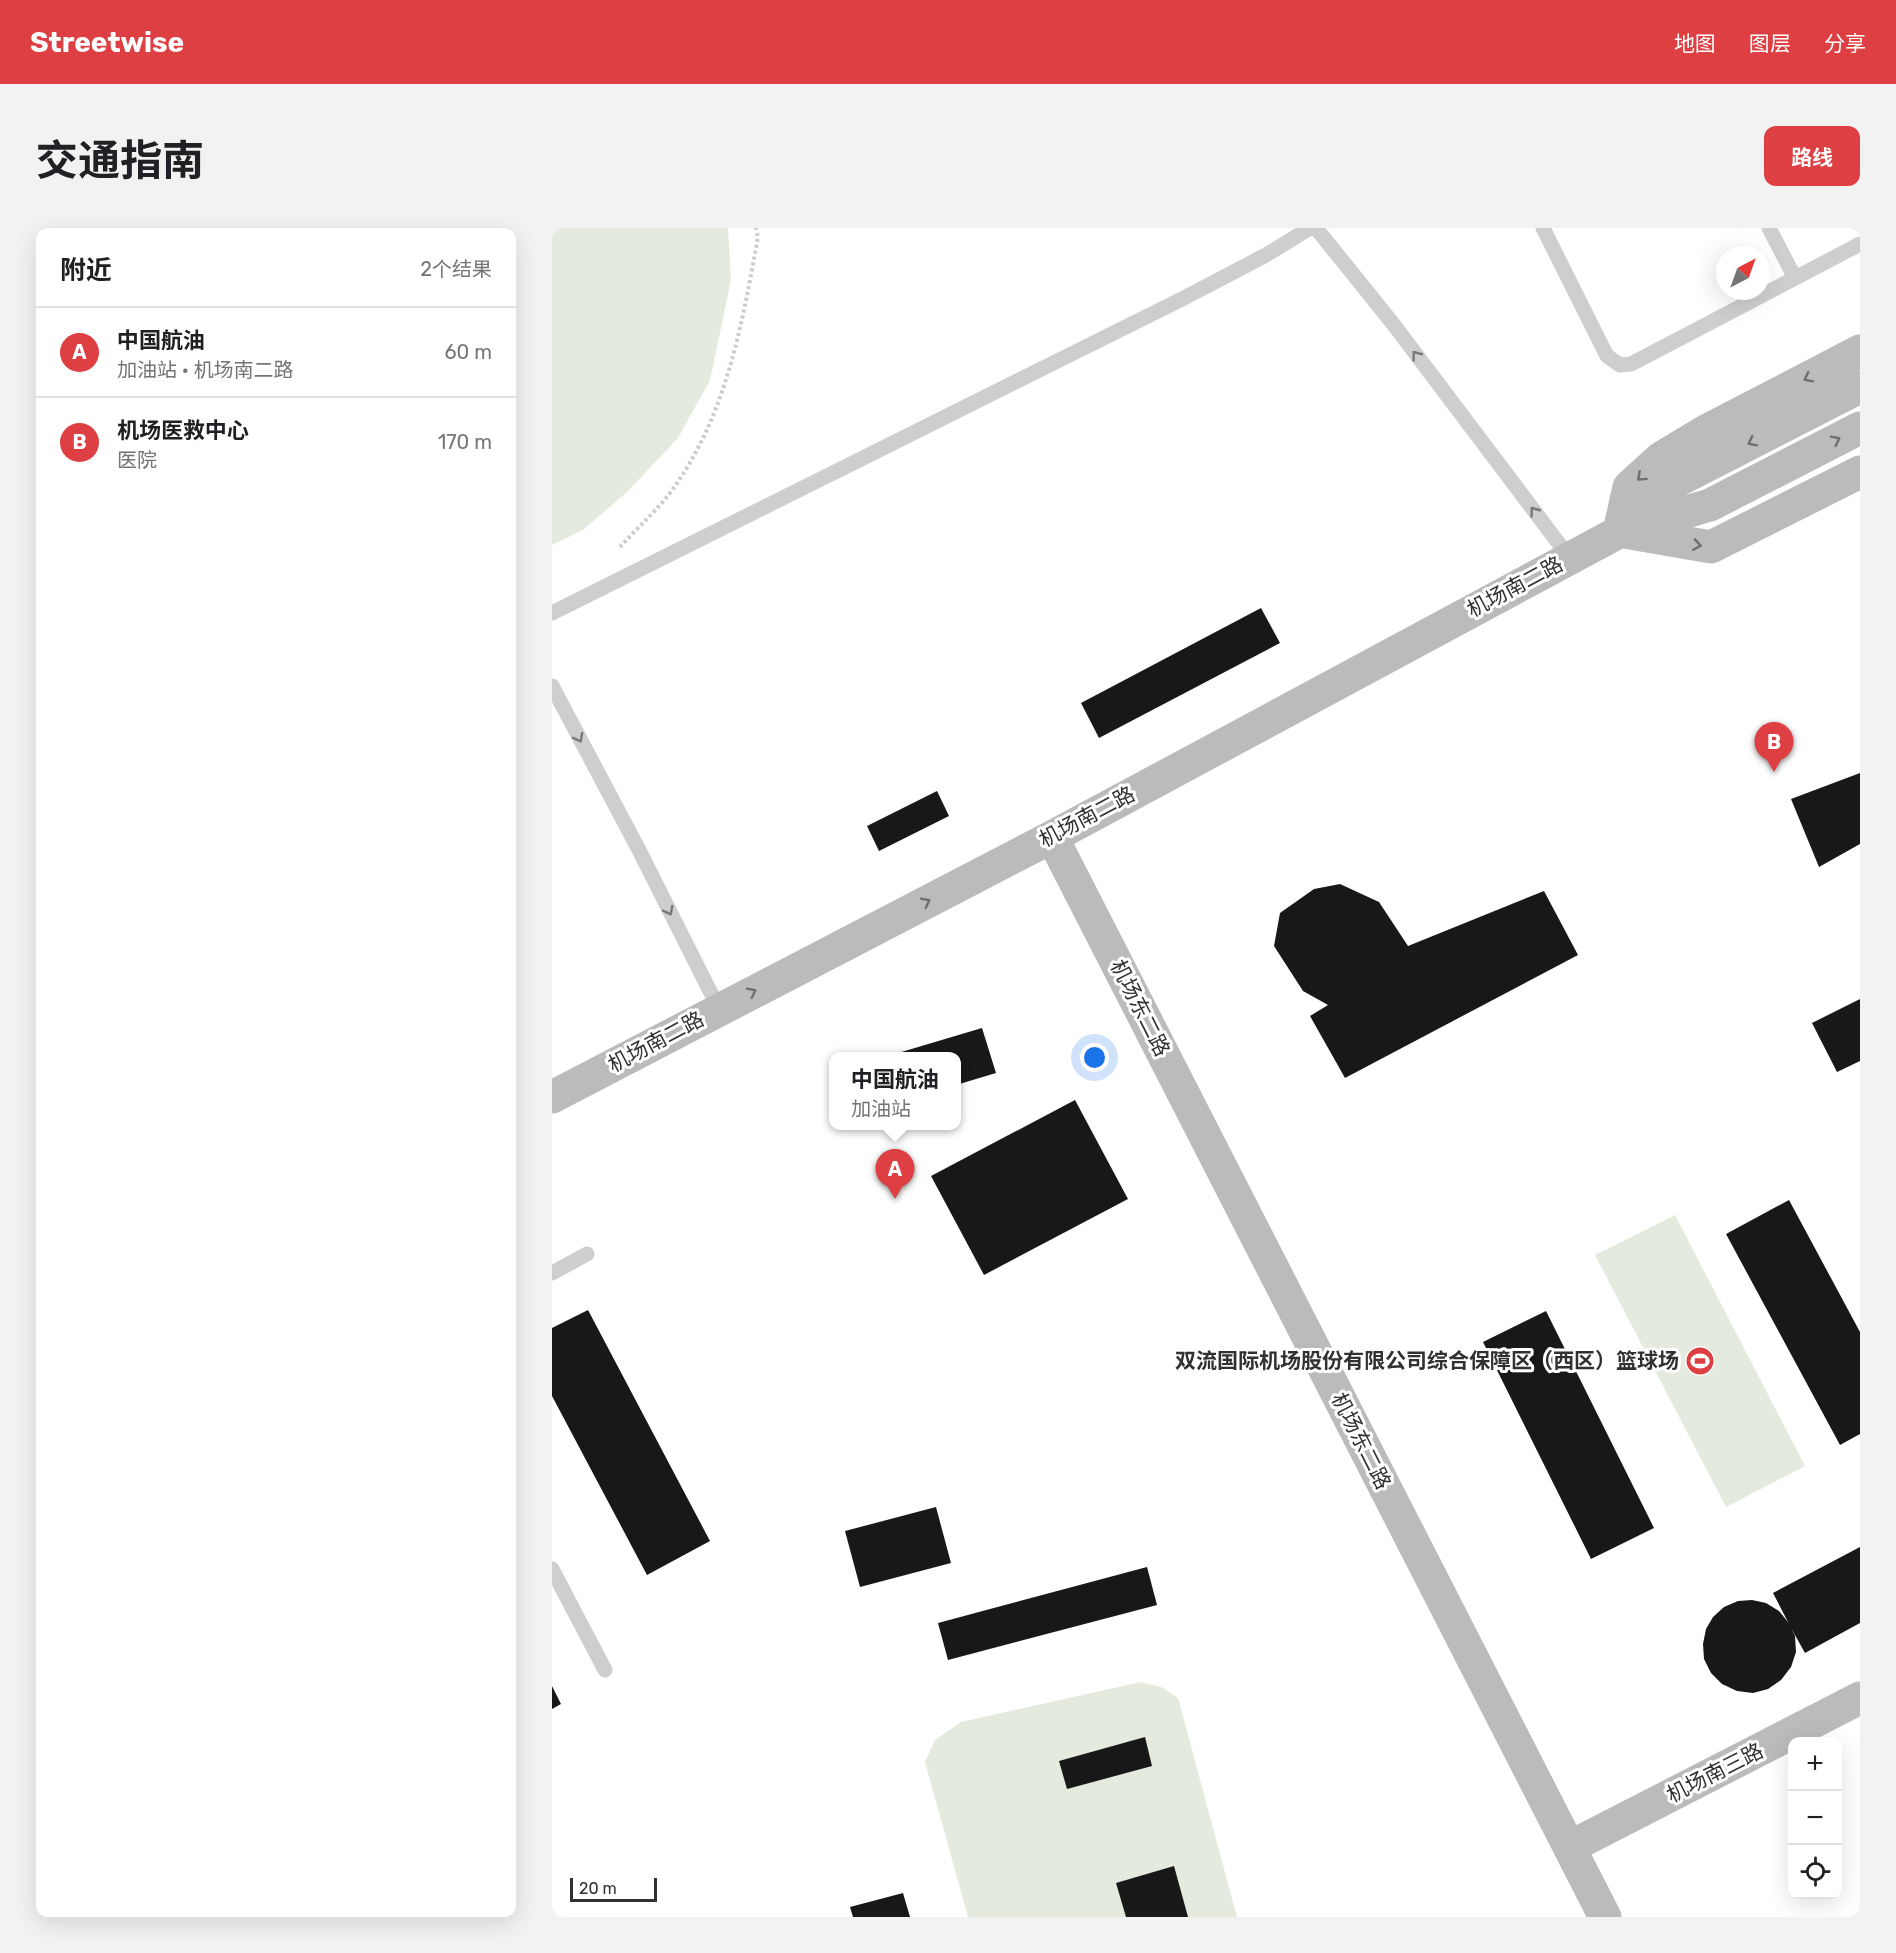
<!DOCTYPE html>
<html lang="zh">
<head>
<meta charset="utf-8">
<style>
	body { margin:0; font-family:Rubik,"Noto Sans SC",sans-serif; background:#f2f2f2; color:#202124 }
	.controls { position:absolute; right:18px; bottom:18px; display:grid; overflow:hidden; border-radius:12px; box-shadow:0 6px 24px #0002 }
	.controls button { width:54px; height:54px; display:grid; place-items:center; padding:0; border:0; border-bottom:2px solid #e0e0e0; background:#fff; color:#202124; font:30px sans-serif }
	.compass { position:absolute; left:1164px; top:18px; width:54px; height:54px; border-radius:50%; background:#fff; box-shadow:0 6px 24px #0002; rotate:41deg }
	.scale { position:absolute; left:18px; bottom:15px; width:87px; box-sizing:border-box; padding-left:6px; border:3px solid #313131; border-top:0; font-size:16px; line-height:21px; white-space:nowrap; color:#313131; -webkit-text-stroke:4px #fff; paint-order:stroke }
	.you { position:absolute; left:543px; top:830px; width:21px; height:21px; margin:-15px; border:4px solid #fff; border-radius:50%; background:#1a73e8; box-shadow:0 0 0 9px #1a73e833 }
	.badge { display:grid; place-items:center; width:39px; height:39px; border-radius:50%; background:#dd3f42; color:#fff; font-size:20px; font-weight:700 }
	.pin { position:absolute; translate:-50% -50px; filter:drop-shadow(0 2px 3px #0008) }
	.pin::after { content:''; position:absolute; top:32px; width:21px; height:18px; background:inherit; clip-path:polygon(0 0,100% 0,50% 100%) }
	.popup { position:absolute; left:277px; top:824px; width:132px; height:78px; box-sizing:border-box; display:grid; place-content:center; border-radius:12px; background:#fff; filter:drop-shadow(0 2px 4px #0005); font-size:20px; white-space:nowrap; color:#757577 }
	.popup b { font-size:22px; color:#202124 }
	.popup::after { content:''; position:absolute; left:50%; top:100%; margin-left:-12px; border:12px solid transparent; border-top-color:#fff }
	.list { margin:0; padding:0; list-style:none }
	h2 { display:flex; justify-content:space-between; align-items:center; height:78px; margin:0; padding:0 24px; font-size:26px }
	h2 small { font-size:20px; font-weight:400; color:#757577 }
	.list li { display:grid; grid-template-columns:39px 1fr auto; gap:18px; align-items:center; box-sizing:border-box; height:90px; padding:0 24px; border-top:2px solid #e0e0e0 }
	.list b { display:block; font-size:22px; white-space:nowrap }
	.list p { margin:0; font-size:20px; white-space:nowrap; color:#757577 }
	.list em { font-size:20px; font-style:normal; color:#757577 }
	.icon { flex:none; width:33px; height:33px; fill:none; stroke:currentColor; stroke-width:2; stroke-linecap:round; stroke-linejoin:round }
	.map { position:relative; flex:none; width:1308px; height:1689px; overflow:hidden; border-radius:12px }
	header { display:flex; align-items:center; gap:36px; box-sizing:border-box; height:84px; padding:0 30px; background:#dd3f42; color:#fff }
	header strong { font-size:28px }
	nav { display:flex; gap:33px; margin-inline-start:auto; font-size:21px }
	.intro { display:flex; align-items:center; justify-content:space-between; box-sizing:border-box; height:144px; padding:0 36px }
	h1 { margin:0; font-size:42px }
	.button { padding:15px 27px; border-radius:12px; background:#dd3f42; color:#fff; font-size:21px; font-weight:700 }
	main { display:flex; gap:36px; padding:0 36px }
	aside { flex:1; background:#fff; border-radius:12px; box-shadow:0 6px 24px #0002 }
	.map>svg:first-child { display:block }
	.green { fill:#e4eade }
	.building { fill:#181818 }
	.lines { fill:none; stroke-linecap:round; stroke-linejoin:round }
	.path { stroke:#cbcbcb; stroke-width:4; stroke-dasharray:3 3; stroke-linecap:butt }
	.lane { stroke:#cecece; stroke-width:15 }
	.secondary { stroke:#bbb; stroke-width:33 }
	.oneway { stroke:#787878 }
	.oneway2 { stroke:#6f6f6f }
	.labels { text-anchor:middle; stroke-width:6; stroke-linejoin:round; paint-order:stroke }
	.street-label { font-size:21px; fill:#313131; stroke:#fff }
	.poi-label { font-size:21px; font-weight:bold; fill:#313131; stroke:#fff; text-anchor:end }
</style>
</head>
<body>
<header>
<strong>Streetwise</strong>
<nav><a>地图</a><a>图层</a><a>分享</a></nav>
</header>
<div class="intro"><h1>交通指南</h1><a class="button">路线</a></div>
<main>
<aside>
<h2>附近<small>2个结果</small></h2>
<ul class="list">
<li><span class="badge">A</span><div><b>中国航油</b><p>加油站 · 机场南二路</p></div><em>60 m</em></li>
<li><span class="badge">B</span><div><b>机场医救中心</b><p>医院</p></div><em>170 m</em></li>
</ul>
</aside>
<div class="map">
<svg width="1308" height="1689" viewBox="0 0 1308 1689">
	<rect width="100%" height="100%" fill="#fff"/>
	<path class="green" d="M0,0h176l3,52 -21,100 -32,58 -51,54 -44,38 -31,15z
		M1123,987l130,251 -79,41 -131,-252z
		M589,1454l20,5 17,11 59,219h-269l-43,-155 10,-22 26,-18z"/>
	<path class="building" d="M709,380l19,35 -181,95 -18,-35z
		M1308,545v71l-41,23 -28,-68z
		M385,563l12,25 -70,35 -12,-25z
		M788,656l39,18 29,44 136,-55 34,64 -233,123 -35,-62 18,-11 -25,-14 -29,-45 6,-33 34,-24z
		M1308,771v62l-23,11 -25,-49z
		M430,800l14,45 -40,12v-29h-68z
		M523,872l53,99 -144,76 -53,-99z
		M1237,972l71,132v102l-20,11 -114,-211z
		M36,1082l122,231 -63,34 -95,-179v-68z
		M994,1083l108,217 -63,31 -108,-217z
		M384,1279l15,56 -91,24 -15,-56z
		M1308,1319v76l-55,30 -14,-25 4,8 1,16 -5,15 -10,13 -13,9 -15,4 -16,-2 -15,-7 -11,-11 -7,-14 -1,-15 3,-15 7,-12 11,-10 14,-6 14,-1 14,3 13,8 9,11 -15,-29z
		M595,1339l10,38 -209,55 -10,-37z
		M0,1458l9,18 -9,5z
		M593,1509l7,29 -85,23 -8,-28z
		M622,1638l14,51h-62l-10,-34z
		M351,1665l7,24h-57l-3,-10z"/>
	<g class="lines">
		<path class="path" d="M68,319c18,-20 40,-39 55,-61 52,-74 67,-162 83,-249l-2,-9"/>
		<path class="lane" d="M764,0l78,97 175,232
			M991,0l64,128 13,9 11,-1 229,-120
			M1217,0l26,50
			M0,385l630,-314 84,-44 44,-27
			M0,458l87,164 80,159
			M0,1045l35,-19
			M0,1341l53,101"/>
		<path class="secondary" d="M1070,300l43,-41 195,-100
			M1067,304l10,-45 32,-29 45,-27 154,-80
			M1078,305l81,14 149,-75
			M500,609l553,1080
			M0,869l500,-260 567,-305 91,-27 150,-77
			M1018,1619l290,-149"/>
	</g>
	<defs><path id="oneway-chevron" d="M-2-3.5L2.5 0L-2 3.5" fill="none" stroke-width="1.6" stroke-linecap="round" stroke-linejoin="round" transform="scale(1.5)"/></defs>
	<g class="oneway">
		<use href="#oneway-chevron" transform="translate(864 127) rotate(-127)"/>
		<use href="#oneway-chevron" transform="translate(982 283) rotate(-127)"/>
		<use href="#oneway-chevron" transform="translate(27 510) rotate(62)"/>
		<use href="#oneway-chevron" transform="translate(117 683) rotate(63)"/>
	</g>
	<g class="oneway2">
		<use href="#oneway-chevron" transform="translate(1256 150) rotate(153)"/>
		<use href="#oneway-chevron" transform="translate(1284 212) rotate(-27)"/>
		<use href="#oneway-chevron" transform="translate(1200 214) rotate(153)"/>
		<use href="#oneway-chevron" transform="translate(1089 249) rotate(138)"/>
		<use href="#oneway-chevron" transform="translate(1145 317) rotate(9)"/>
		<use href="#oneway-chevron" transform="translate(374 674) rotate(-27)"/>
		<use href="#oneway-chevron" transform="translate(200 764) rotate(-27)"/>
	</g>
	<defs>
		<g id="stadium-disc" transform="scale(1.5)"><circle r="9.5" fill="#dd3f42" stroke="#fff"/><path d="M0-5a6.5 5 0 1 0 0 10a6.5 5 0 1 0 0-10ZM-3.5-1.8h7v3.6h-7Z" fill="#fff"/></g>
	</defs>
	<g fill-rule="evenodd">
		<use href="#stadium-disc" x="1148" y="1133"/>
	</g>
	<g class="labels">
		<g class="street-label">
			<text transform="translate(963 359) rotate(-28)" y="7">机场南二路</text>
			<text transform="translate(535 589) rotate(-28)" y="7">机场南二路</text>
			<text transform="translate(588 780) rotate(63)" y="7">机场东二路</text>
			<text transform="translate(104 814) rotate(-28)" y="7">机场南二路</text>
			<text transform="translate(809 1213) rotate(63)" y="7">机场东二路</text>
			<text transform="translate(1163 1545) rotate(-27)" y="7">机场南三路</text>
		</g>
		<g class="poi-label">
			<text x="1127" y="1140">双流国际机场股份有限公司综合保障区（西区）篮球场</text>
		</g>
	</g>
</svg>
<div class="controls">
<button>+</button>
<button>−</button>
<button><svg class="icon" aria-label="locate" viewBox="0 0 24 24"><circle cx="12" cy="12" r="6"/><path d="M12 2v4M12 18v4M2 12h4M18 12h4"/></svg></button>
</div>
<svg class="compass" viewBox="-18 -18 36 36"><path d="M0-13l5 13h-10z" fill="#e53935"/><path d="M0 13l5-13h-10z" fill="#757577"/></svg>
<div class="scale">20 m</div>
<div class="you"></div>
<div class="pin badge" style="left:343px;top:971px">A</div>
<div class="popup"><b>中国航油</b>加油站</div>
<div class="pin badge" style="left:1222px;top:544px">B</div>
</div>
</main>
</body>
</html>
